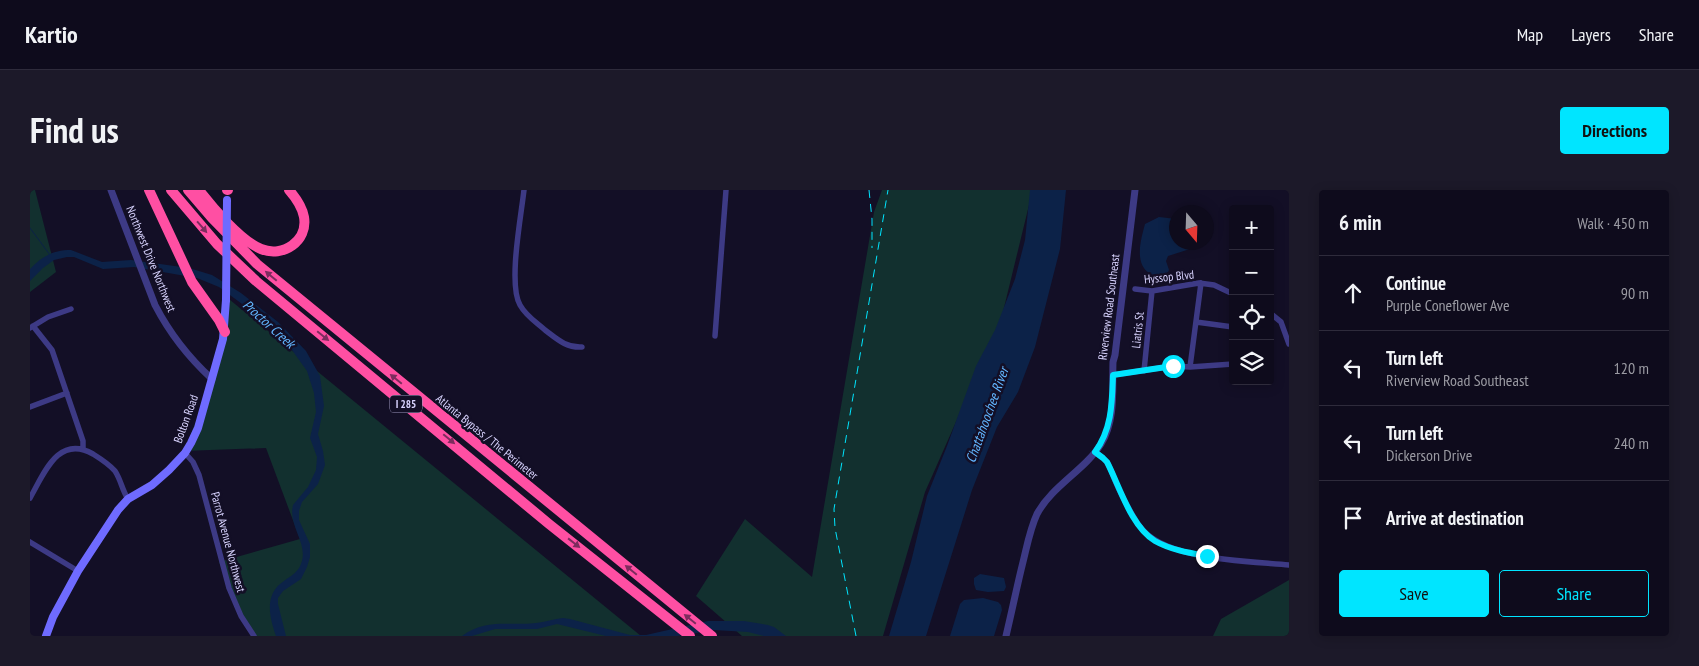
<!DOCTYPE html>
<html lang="en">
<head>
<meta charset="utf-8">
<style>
	body { margin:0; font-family:"PT Sans Narrow",sans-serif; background:#1c1929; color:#f1f3f6 }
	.controls { position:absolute; right:15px; top:15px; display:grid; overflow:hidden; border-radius:5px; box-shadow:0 2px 12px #0003 }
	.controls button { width:45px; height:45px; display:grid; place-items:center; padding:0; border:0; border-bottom:1px solid #2e2b3b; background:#0e0b1c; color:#f1f3f6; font:25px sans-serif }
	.compass { position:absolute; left:1139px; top:15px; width:45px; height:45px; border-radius:50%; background:#0e0b1c; box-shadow:0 2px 12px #0003; rotate:161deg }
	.stop { position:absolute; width:15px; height:15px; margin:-11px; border:4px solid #00e5ff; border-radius:50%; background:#fff }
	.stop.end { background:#00e5ff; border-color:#fff; box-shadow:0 1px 5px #0008 }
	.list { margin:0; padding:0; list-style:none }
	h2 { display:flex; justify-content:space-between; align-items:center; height:65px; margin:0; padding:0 20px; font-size:21px }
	h2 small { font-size:16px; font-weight:400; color:#9b9ba3 }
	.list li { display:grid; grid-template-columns:32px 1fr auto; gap:15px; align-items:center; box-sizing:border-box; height:75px; padding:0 20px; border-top:1px solid #2e2b3b }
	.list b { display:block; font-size:19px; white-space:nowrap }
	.list p { margin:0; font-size:16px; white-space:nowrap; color:#9b9ba3 }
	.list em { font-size:16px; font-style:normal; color:#9b9ba3 }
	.actions { display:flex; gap:10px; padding:15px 20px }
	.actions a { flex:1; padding:11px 0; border:1px solid #00e5ff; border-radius:5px; text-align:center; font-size:18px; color:#00e5ff }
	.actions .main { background:#00e5ff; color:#111 }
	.icon { flex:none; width:28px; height:28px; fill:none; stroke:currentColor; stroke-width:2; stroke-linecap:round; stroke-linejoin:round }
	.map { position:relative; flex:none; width:1259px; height:446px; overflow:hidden; border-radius:5px }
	header { display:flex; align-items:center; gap:30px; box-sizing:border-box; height:70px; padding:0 25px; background:#0e0b1c; border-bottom:1px solid #2e2b3b }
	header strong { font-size:24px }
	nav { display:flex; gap:28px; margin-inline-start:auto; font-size:18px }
	.intro { display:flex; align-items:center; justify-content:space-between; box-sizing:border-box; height:120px; padding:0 30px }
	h1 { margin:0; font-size:35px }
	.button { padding:12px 22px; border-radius:5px; background:#00e5ff; color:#111; font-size:18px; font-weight:700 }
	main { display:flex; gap:30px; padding:0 30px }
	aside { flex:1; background:#0e0b1c; border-radius:5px; box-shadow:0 2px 12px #0003 }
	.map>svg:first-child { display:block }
	.green { fill:#12302f }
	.water { fill:#0c2248 }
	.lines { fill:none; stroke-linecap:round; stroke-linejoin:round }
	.stream { stroke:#0c2248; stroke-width:1 }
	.minor { stroke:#3d3a85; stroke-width:5.5 }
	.tertiary { stroke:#3d3a85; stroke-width:7 }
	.secondary { stroke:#6f6bff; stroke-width:8 }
	.motorway { stroke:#ff4fa3; stroke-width:10 }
	.rail { stroke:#00e5ff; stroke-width:1; stroke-dasharray:8 6; stroke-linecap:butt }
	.secondary-bridge { stroke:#6f6bff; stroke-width:8 }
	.oneway { fill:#7d2c5e }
	.route { stroke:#00e5ff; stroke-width:6 }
	.labels { text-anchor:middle; stroke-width:5; stroke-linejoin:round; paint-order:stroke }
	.shield { fill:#130f26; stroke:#9e99be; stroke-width:1 }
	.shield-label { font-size:11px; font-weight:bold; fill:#d9d4ff }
	.street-label { font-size:12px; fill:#d9d4ff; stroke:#130f26 }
	.water-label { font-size:14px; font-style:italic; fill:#62b6ff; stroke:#130f26 }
</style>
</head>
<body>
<header>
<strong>Kartio</strong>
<nav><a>Map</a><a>Layers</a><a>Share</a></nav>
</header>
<div class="intro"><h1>Find us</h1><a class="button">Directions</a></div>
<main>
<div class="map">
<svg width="1259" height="446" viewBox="0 0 1259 446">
	<rect width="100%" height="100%" fill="#130f26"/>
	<path class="green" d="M0,0h5l21,82 -26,20z
		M852,0h148v11l-29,119 -76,172 -42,144h-141l-46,-40 49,-77 67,58 62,-365z
		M194,105l417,341h-388l-14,-24 -20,-50 81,-23 -34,-91 -82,3 26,-64 16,-47z
		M1259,390v56h-76l8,-17z"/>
	<path class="water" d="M1000,0h36l-6,59 -25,98 -17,45 -21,35 -25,63 -46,146h-37l22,-74 16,-66 20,-50 29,-80 19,-36 20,-51 10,-39z
		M1129,27l17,2v23l24,1 -10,6 -22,7 -2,5 3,9 -1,2c-7,4 -11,6 -19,1 -15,-10 -8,-34 -4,-49z
		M41,60l31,12 29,-2 58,8 23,7 29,18 37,29 28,29 14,25 4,30 -6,28 5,17 2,14 -7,19 -16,18 -3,9v9l11,24v13l-3,10 -6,12 -18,12 -5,7v6l8,32h-10c-7,-20 -12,-42 8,-55 8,-6 15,-9 18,-20 5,-19 -14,-36 -9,-56l15,-18 8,-17 1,-13 -7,-19 6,-26 -2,-19 -7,-22 -20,-28 -34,-31 -34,-25 -22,-9 -63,-11 -31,2 -29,-12h-7l-13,3 -11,8 -13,13v-12c12,-13 24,-19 41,-19z
		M950,384l24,4 2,9 -2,4 -16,1 -12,-2 -2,-6v-6z
		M953,408l15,4 3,3 1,5 -8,26h-44l10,-32 4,-4z
		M533,428l7,1 60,16h16l62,-14h36l24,4 6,2 12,9h-22l-16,-4 -34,-2 -36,6h-72l-49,-12 -20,5h-42l-23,7h-10c24,-18 47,-10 74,-13 9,-1 18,-4 27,-5z"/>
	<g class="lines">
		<path class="stream" d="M0,38l20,27"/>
		<path class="minor" d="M494,0c-3,27 -16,94 -4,115 6,11 16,17 25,25 12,9 21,18 37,17
			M1105,99l17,2 47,-8 15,2 19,9
			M1240,123l11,9 8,22
			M1166,132l37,5
			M3,136l19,24 31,91v8
			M0,138l18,-11 23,-8
			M685,146l11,-146
			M1160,177l11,-84
			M1114,181l8,-80
			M1083,185l60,-9 17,1 43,-3
			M0,217l37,-14
			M1065,262l8,6 4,4c4,7 6,14 9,21 6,14 14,28 22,41 24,37 110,37 151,41
			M155,263l8,9 6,13 30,113 12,28 13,20
			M0,308c14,-24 28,-64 63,-44 8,5 16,10 22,17 6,9 7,19 13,28
			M0,352l48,29"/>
		<path class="tertiary" d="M81,0l44,115c15,29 33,52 57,74
			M976,446c6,-25 11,-50 17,-74 4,-16 7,-33 14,-48 15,-28 48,-44 64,-70 15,-24 11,-55 12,-82l2,-7 20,-165"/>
		<path class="secondary" d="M16,446l7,-19 25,-46 40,-61 10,-11 24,-14 17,-15 16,-17 6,-10 7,-15 25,-89 3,-39"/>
		<path class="motorway" d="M119,0l43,92 27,38 6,12
			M141,0l46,54 39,37 293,243 141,112
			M158,0l24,28 45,46 455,372
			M169,0c13,17 42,51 62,59 22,9 47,-8 43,-32 -2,-11 -8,-19 -15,-27
			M197,0h1"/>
		<path class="rail" d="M839,0l3,29v29
			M826,446l-21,-108 -1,-19 54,-319"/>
		<path class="secondary-bridge" d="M196,110l1,-100"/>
	</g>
	<defs><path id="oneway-solid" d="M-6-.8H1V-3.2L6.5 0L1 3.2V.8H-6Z" transform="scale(1.25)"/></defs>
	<g class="oneway">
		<use href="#oneway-solid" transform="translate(172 37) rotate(49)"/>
		<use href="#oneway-solid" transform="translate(241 86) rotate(-140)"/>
		<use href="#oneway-solid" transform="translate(293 146) rotate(39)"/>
		<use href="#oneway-solid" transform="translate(366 189) rotate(-141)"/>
		<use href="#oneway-solid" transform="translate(419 249) rotate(40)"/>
		<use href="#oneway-solid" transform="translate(544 353) rotate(38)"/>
		<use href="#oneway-solid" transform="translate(601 380) rotate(-141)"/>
		<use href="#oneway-solid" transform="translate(660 429) rotate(-141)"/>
	</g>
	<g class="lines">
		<path class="route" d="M1143,176l-60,9c-1,28 -1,54 -18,77l8,6 4,4c12,23 24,65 48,79 16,9 35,12 52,15"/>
	</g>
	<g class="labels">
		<rect class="shield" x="360" y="205.5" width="32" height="17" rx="4"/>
		<g class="shield-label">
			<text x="376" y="218">I 285</text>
		</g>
		<g class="street-label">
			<text transform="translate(121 69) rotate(68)" y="4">Northwest Drive Northwest</text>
			<text transform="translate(1139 87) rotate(-6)" y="4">Hyssop Blvd</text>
			<text transform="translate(1079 117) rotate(-83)" y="4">Riverview Road Southeast</text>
			<text transform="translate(1108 140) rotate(-84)" y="4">Liatris St</text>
			<text transform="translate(156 229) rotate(-70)" y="4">Bolton Road</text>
			<text transform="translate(457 247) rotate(39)" y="4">Atlanta Bypass / The Perimeter</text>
			<text transform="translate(198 352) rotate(75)" y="4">Parrot Avenue Northwest</text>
		</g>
		<g class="water-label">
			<text transform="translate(239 134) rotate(42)" y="5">Proctor Creek</text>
			<text transform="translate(957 225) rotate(-70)" y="5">Chattahoochee River</text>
		</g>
	</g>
</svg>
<div class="controls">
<button>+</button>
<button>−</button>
<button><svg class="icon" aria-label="locate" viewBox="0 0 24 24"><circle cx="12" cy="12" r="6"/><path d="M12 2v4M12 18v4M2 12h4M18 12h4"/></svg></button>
<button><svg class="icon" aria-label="layers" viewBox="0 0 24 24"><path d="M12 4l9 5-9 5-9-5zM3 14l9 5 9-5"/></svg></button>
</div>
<svg class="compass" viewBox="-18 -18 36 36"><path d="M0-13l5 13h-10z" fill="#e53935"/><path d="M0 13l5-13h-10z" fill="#9b9ba3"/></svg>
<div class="stop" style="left:1143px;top:176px"></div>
<div class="stop end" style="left:1177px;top:366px"></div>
</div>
<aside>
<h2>6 min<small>Walk · 450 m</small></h2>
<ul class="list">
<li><svg class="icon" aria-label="ahead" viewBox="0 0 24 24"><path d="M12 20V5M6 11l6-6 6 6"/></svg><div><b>Continue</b><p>Purple Coneflower Ave</p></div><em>90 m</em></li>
<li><svg class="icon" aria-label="left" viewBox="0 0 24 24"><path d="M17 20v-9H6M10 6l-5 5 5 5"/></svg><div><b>Turn left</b><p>Riverview Road Southeast</p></div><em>120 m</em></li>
<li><svg class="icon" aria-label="left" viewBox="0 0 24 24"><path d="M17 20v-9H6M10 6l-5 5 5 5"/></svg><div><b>Turn left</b><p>Dickerson Drive</p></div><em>240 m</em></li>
<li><svg class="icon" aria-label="arrive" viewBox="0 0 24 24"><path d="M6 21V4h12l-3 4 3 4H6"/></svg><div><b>Arrive at destination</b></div></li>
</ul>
<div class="actions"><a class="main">Save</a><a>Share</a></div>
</aside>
</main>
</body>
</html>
